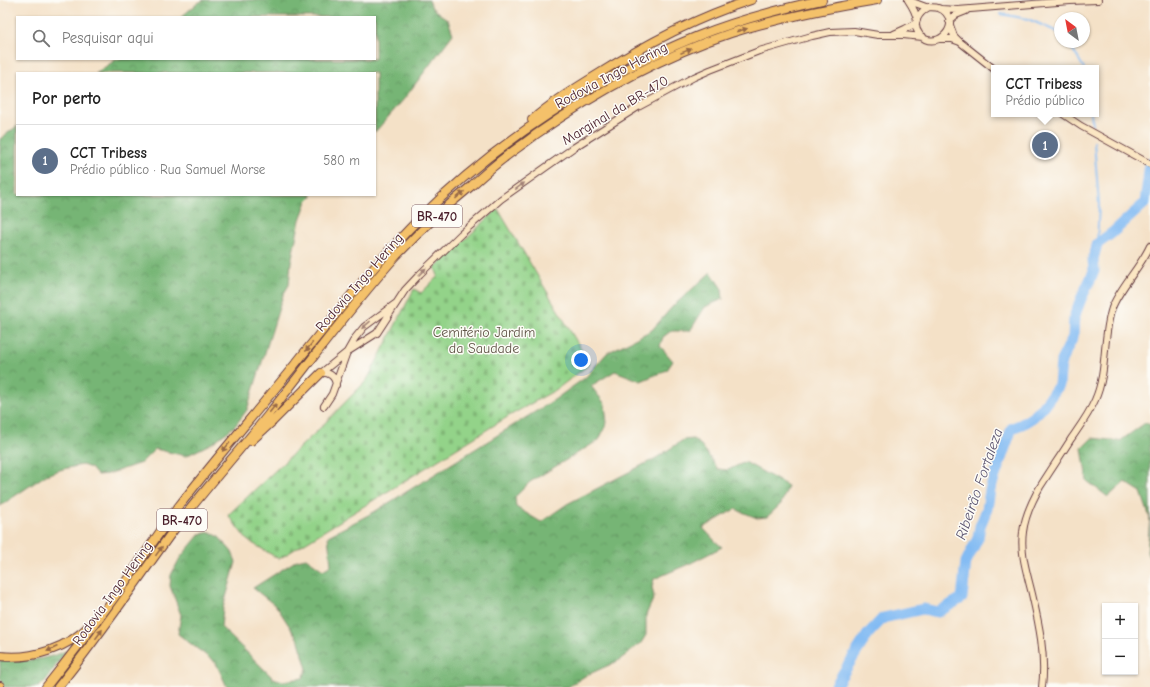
<!DOCTYPE html>
<html lang="pt">
<head>
<meta charset="utf-8">
<style>
	body { margin:0; font-family:"Comic Neue",sans-serif; background:#f6f6f6; color:#222 }
	.controls { position:absolute; right:12px; bottom:12px; display:grid; overflow:hidden; border-radius:0px; box-shadow:0 1px 3px #0004 }
	.controls button { width:36px; height:36px; display:grid; place-items:center; padding:0; border:0; border-bottom:1px solid #e0e0e0; background:#fff; color:#222; font:20px sans-serif }
	.compass { position:absolute; left:1054px; top:12px; width:36px; height:36px; border-radius:50%; background:#fff; box-shadow:0 1px 3px #0004; rotate:328deg }
	.you { position:absolute; left:581px; top:360px; width:14px; height:14px; margin:-10px; border:3px solid #fff; border-radius:50%; background:#1a73e8; box-shadow:0 0 0 6px #1a73e833 }
	.badge { display:grid; place-items:center; width:26px; height:26px; border-radius:50%; background:#1f6fb2; color:#fff; font-size:13px; font-weight:700 }
	.pin { position:absolute; translate:-50% -50%; border:2px solid #fff; box-shadow:0 1px 4px #0006 }
	.popup { position:absolute; left:991px; top:65px; width:108px; height:52px; box-sizing:border-box; display:grid; place-content:center; border-radius:0px; background:#fff; filter:drop-shadow(0 1px 3px #0005); font-size:13px; white-space:nowrap; color:#767676 }
	.popup b { font-size:15px; color:#222 }
	.popup::after { content:''; position:absolute; left:50%; top:100%; margin-left:-8px; border:8px solid transparent; border-top-color:#fff }
	.list { margin:0; padding:0; list-style:none }
	h2 { display:flex; justify-content:space-between; align-items:center; height:52px; margin:0; padding:0 16px; font-size:17px }
	h2 small { font-size:13px; font-weight:400; color:#767676 }
	.list li { display:grid; grid-template-columns:26px 1fr auto; gap:12px; align-items:center; box-sizing:border-box; height:72px; padding:0 16px; border-top:1px solid #e0e0e0 }
	.list b { display:block; font-size:15px; white-space:nowrap }
	.list p { margin:0; font-size:13px; white-space:nowrap; color:#767676 }
	.list em { font-size:13px; font-style:normal; color:#767676 }
	.icon { flex:none; width:22px; height:22px; fill:none; stroke:currentColor; stroke-width:2; stroke-linecap:round; stroke-linejoin:round }
	.map { position:relative; flex:none; width:1150px; height:687px; overflow:hidden }
	.search { position:absolute; background:#fff; box-shadow:0 1px 3px #0004; left:16px; top:16px; width:360px; height:44px; display:flex; align-items:center; gap:10px; box-sizing:border-box; padding:0 14px; border-radius:0px; color:#767676; font-size:15px }
	.panel { position:absolute; background:#fff; box-shadow:0 1px 3px #0004; left:16px; top:72px; width:360px; height:124px; border-radius:0px }
	.map>svg:first-child { display:block }
	.forest { fill:url(#forest-crowns); stroke:#606a50 }
	.cemetery { fill:url(#cemetery-stones); stroke:#6e795a }
	.lines { fill:none; stroke-linecap:round; stroke-linejoin:round }
	.stream { stroke:#83bbf3; stroke-width:2 }
	.river { stroke:#83bbf3; stroke-width:11 }
	.secondary-casing { stroke:#643c42; stroke-width:8 }
	.highway-casing { stroke:#643c42; stroke-width:10 }
	.secondary { stroke:#fbe6c3; stroke-width:6 }
	.highway { stroke:#f4c16a; stroke-width:8 }
	.oneway { fill:#966847 }
	.oneway2 { fill:#a28277 }
	.labels { text-anchor:middle; stroke-width:3; stroke-linejoin:round; paint-order:stroke }
	.shield { fill:#fdfcf7; stroke:#806168; stroke-width:1 }
	.shield-label { font-size:13px; font-weight:bold; fill:#4a1f2b }
	.street-label { font-size:14px; fill:#4a1f2b; stroke:#fdfcf7 }
	.park-label { font-size:14px; fill:#605547; stroke:#fdfcf7 }
	.water-label { font-size:15px; font-style:italic; fill:#5e5671; stroke:#fdfcf7 }
</style>
</head>
<body>
<div class="map">
<svg width="1150" height="687" viewBox="0 0 1150 687">
	<defs>
		<pattern id="forest-crowns" width="20" height="18" patternUnits="userSpaceOnUse"><rect width="20" height="18" fill="#76b575"/><path d="M2 6a3 3 0 1 1 6 0M12 15a3 3 0 1 1 6 0" fill="none" stroke="#639360"/></pattern>
		<pattern id="cemetery-stones" width="16" height="16" patternUnits="userSpaceOnUse"><rect width="16" height="16" fill="#93d389"/><path d="M2 7V4a2 2 0 0 1 4 0v3zM10 15v-3a2 2 0 0 1 4 0v3z" fill="#80b576"/></pattern>
	</defs>
	<rect width="100%" height="100%" fill="#fdfcf7"/>
	<filter id="ink" filterUnits="userSpaceOnUse"><feTurbulence type="fractalNoise" baseFrequency=".025" numOctaves="2"/><feDisplacementMap in="SourceGraphic" scale="8" xChannelSelector="R" yChannelSelector="G"/><feConvolveMatrix kernelMatrix="1 2 1 2 8 2 1 2 1" color-interpolation-filters="sRGB"/></filter>
	<filter id="wash" filterUnits="userSpaceOnUse"><feTurbulence type="fractalNoise" baseFrequency=".012" numOctaves="4" result="noise"/><feDisplacementMap in="SourceGraphic" scale="16" xChannelSelector="R" yChannelSelector="G"/><feGaussianBlur stdDeviation="0.9" result="paint"/><feColorMatrix in="noise" values="0 0 0 0 0 0 0 0 0 0 0 0 0 0 0 0 0 1.4 0 .05"/><feComposite in="paint" operator="in"/></filter>
	<g filter="url(#wash)">
		<rect width="100%" height="100%" fill="#f4e1c7"/>
		<path class="forest" d="M204,0h225l3,8 16,12 5,14 -49,65 -29,33v-59h-279l21,-14h258v-42h-194l17,-14z
			M17,126v69h296l-6,6 -7,19 -9,42 -2,23 -6,10 -36,115 -12,16 -23,17 -26,13 -31,-7 -14,14 -33,11 -11,1 -6,-7 -9,-3 -19,4 -17,6 -46,31v-367z
			M711,272l11,17 1,10 -18,8 -15,24h-19l-8,6 -3,9 13,15 -6,9 -26,11 -26,-10 -24,15 14,18 2,19 -8,17 -69,42 -15,15 1,10 25,15 26,-18 89,-46 27,-18 10,-1 8,6 17,24 10,1 17,-8 43,24 -7,18 -14,13 -10,1 -22,-9 -32,19 13,14 6,5 -31,16 -37,16 -2,8 2,10 -8,18v20l-5,8 -23,18 -33,15 -17,11h-341l-11,-24 -38,-29 3,-19 -11,-29 1,-11 9,-17 20,-24 11,-2 8,5 13,15 4,10 -13,46 -2,19 52,51 10,3 20,-3 4,-9 -8,-28 -22,-34 -24,-19 44,-28 9,-2 17,12 8,-5 -3,-29 46,-24 180,-112 32,-23 21,-24 45,-23 20,-23z
			M1145,423l5,1v133l-3,-4 3,-35 -9,-26 -16,-10 -17,15 -21,-16 -5,-33 10,-10 28,3z
			M66,651l-20,29 -7,7h-35l-1,-5 -3,-4v-18c23,2 45,0 66,-9z"/>
		<path class="cemetery" d="M498,209l92,155 -33,25 -48,27 -230,143 -32,-19 -19,-25 87,-82 52,-53 47,-91 7,4 17,-17 -3,-9z"/>
		<g class="lines">
			<path class="stream" d="M1001,14l27,5 32,14
				M1068,42l16,26
				M1091,114l2,11
				M1094,142l5,62 -2,40"/>
			<path class="river" d="M835,687l7,-12 26,-41 15,-16 40,-9 15,3 24,-14 4,-36 12,-24 2,-12 7,-17 3,-19 22,-62 10,-4 11,-7 10,-10 16,-22 2,-24 12,-24 1,-20 7,-18 9,-19 4,-9 -1,-12 4,-15 15,-11 33,-30 5,-40"/>
		</g>
	</g>
	<g filter="url(#ink)">
		<g class="lines">
			<g class="secondary-casing">
				<path id="secondary" d="M908,0c4,6 8,12 9,20
					M909,0c5,3 11,5 17,7 8,1 14,-1 20,6 14,16 -12,38 -26,22 -9,-11 -2,-22 9,-28
					M941,9l17,1 112,-9 28,-1
					M949,21l7,-6 10,-4
					M894,34l11,-5 11,-6
					M940,39h12l8,3 -6,-6 -4,-11
					M960,42l34,27
					M1063,114l18,12 69,38
					M321,373l26,-21 30,-19 28,-43 15,-16 41,-40 40,-35 72,-51 65,-41 56,-30 16,-7 49,-19 53,-15 18,-4 24,-1 24,4h25l20,2
					M321,373c8,-1 14,3 15,12
					M324,406l8,-12 15,-42 8,-14 9,-11 31,-23
					M1042,687c4,-31 -3,-63 -10,-93 -5,-21 -12,-41 -9,-62 2,-17 9,-31 17,-45 10,-16 21,-32 31,-48 9,-13 18,-25 24,-39 13,-29 7,-62 17,-92 8,-21 28,-40 38,-62"/>
			</g>
			<g class="highway-casing">
				<path id="highway" d="M532,120c18,-16 39,-29 60,-42 50,-32 102,-60 159,-78
					M251,441l22,-20 48,-48
					M0,656c32,4 69,-8 91,-32
					M0,686v1
					M46,687c23,-29 46,-59 68,-89 22,-30 42,-62 65,-92 40,-52 84,-101 125,-153 37,-45 73,-92 115,-134 78,-78 177,-142 279,-183 40,-16 82,-27 124,-36
					M58,687c40,-49 75,-101 112,-152 31,-42 66,-80 98,-120 43,-54 83,-109 129,-160 23,-24 47,-47 73,-68 11,-10 22,-20 34,-29 10,-8 21,-15 31,-23 60,-42 127,-79 196,-102 48,-15 97,-25 146,-33"/>
			</g>
			<use href="#secondary" class="secondary"/>
			<use href="#highway" class="highway"/>
		</g>
		<defs><path id="oneway-solid" d="M-6-.8H1V-3.2L6.5 0L1 3.2V.8H-6Z"/></defs>
		<g class="oneway">
			<use href="#oneway-solid" transform="translate(742 30) rotate(-16)"/>
			<use href="#oneway-solid" transform="translate(686 51) rotate(-22)"/>
			<use href="#oneway-solid" transform="translate(460 195) rotate(-40)"/>
			<use href="#oneway-solid" transform="translate(309 347) rotate(128)"/>
			<use href="#oneway-solid" transform="translate(273 408) rotate(-52)"/>
			<use href="#oneway-solid" transform="translate(226 447) rotate(130)"/>
			<use href="#oneway-solid" transform="translate(159 551) rotate(-54)"/>
			<use href="#oneway-solid" transform="translate(99 634) rotate(-54)"/>
			<use href="#oneway-solid" transform="translate(52 649) rotate(156)"/>
		</g>
		<g class="oneway2">
			<use href="#oneway-solid" transform="translate(520 186) rotate(-36)"/>
			<use href="#oneway-solid" transform="translate(422 272) rotate(-45)"/>
			<use href="#oneway-solid" transform="translate(366 325) rotate(139)"/>
		</g>
	</g>
	<g class="labels">
		<g class="shield">
			<rect x="412" y="205" width="50" height="22" rx="3"/>
			<rect x="157" y="509" width="50" height="22" rx="3"/>
		</g>
		<g class="shield-label">
			<text x="437" y="221">BR-470</text>
			<text x="182" y="525">BR-470</text>
		</g>
		<g class="street-label">
			<text transform="translate(611 75) rotate(-28)" y="5">Rodovia Ingo Hering</text>
			<text transform="translate(615 110) rotate(-31)" y="5">Marginal da BR-470</text>
			<text transform="translate(359 282) rotate(-49)" y="5">Rodovia Ingo Hering</text>
			<text transform="translate(112 593) rotate(-54)" y="5">Rodovia Ingo Hering</text>
		</g>
		<g class="park-label">
			<text x="484" y="337">Cemitério Jardim<tspan x="484" dy="16">da Saudade</tspan></text>
		</g>
		<g class="water-label">
			<text transform="translate(979 484) rotate(-71)" y="5">Ribeirão Fortaleza</text>
		</g>
	</g>
</svg>
<div class="controls">
<button>+</button>
<button>−</button>
</div>
<svg class="compass" viewBox="-18 -18 36 36"><path d="M0-13l5 13h-10z" fill="#e53935"/><path d="M0 13l5-13h-10z" fill="#767676"/></svg>
<div class="you"></div>
<div class="pin badge" style="left:1045px;top:145px;background:#5c6f8a">1</div>
<div class="popup"><b>CCT Tribess</b>Prédio público</div>
<div class="search"><svg class="icon" aria-label="search" viewBox="0 0 24 24"><circle cx="10" cy="10" r="6"/><path d="M15 15l6 6"/></svg>Pesquisar aqui</div>
<section class="panel">
<h2>Por perto<small></small></h2>
<ul class="list">
<li><span class="badge" style="background:#5c6f8a">1</span><div><b>CCT Tribess</b><p>Prédio público · Rua Samuel Morse</p></div><em>580 m</em></li>
</ul>
</section>
</div>
</body>
</html>
